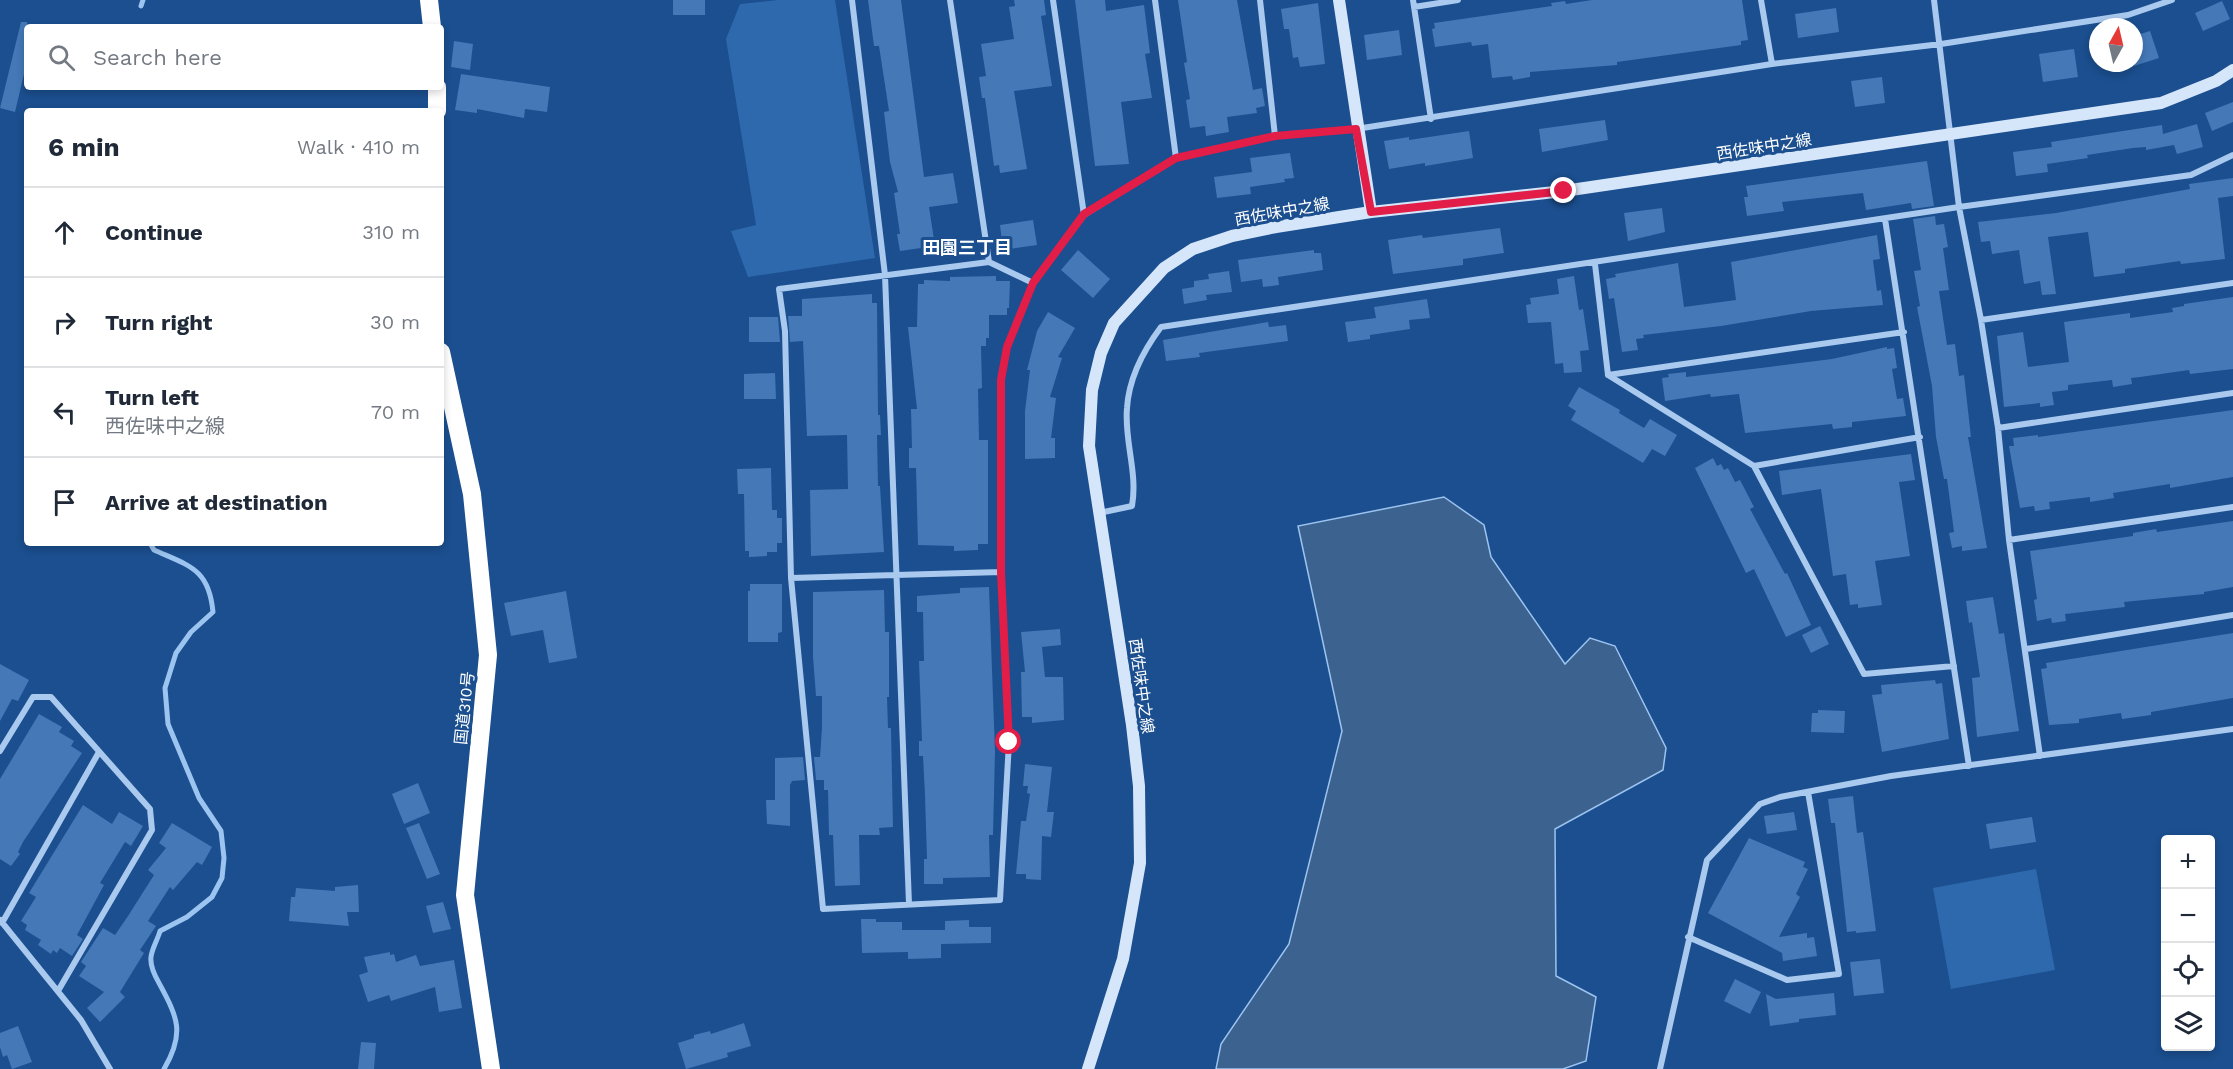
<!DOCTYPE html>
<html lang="en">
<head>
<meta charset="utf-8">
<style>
	body { margin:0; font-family:"Work Sans","Noto Sans JP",sans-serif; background:#f2f2f3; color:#1f2937 }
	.controls { position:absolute; right:18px; bottom:18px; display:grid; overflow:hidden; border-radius:6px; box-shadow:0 3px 9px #0003 }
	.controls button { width:54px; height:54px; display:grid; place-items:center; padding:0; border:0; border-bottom:2px solid #e0e1e3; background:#fff; color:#1f2937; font:30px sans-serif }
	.compass { position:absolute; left:2089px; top:18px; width:54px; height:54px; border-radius:50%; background:#fff; box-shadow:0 3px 9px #0003; rotate:8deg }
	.stop { position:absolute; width:18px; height:18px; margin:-14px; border:4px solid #e11d48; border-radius:50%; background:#fff }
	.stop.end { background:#e11d48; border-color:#fff; box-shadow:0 2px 6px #0008 }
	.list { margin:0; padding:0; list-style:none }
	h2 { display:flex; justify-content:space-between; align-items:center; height:78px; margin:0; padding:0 24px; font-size:26px }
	h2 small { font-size:20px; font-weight:400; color:#747a83 }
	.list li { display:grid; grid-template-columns:39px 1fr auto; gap:18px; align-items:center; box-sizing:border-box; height:90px; padding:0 24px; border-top:2px solid #e0e1e3 }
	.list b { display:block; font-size:22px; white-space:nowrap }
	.list p { margin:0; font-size:20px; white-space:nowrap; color:#747a83 }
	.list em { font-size:20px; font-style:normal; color:#747a83 }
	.icon { flex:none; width:33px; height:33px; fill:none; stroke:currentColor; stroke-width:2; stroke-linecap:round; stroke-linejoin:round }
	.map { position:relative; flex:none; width:2233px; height:1069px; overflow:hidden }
	.search { position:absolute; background:#fff; box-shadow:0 3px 9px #0003; left:24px; top:24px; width:420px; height:66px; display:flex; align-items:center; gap:15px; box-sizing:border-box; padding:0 21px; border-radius:6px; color:#747a83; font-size:22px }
	.panel { position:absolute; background:#fff; box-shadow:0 3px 9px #0003; left:24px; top:108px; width:420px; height:438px; border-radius:6px }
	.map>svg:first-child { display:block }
	.green { fill:#2e69ad }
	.water { fill:#3c6290; stroke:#9cc4f0; stroke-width:1.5 }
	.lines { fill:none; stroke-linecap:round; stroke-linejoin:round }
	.stream { stroke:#9cc4f0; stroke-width:5 }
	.building { fill:#4478b7 }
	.street { stroke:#a9c9ee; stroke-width:6 }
	.secondary { stroke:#d6e6fa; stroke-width:12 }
	.highway { stroke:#fff; stroke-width:18 }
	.route { stroke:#e11d48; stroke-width:8 }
	.labels { text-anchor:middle; stroke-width:6; stroke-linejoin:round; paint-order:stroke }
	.street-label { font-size:16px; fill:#fff; stroke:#1b4f8f }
	.neighbourhood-label { font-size:18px; font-weight:bold; fill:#fff; stroke:#1b4f8f }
</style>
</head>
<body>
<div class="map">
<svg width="2233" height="1069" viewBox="0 0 2233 1069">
	<rect width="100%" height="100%" fill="#1b4f8f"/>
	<path class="green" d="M778,0h57l40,258 -127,19 -17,-46 25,-6 -30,-186 14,-35z
		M2036,869l19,101 -104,19 -18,-101z"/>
	<path class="water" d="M1444,497l40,28 7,32 74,107 25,-26 25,8 51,102 -3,22 -108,59 1,147 40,21 -10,64 -23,8h-347l5,-25 68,-100 53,-213 -44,-205z"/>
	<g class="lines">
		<path class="stream" d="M141,6l2,-6
			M150,543l4,7c36,16 55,19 59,62l-22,20 -15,21 -11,35 3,36 31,74 22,33 3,27 -2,20 -10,19 -25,20 -27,14c-2,8 -8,17 -9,26 -1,8 4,19 8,26 19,35 26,50 5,86"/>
	</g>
	<path class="building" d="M673,0h32v15h-32z
		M868,0h33l23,177 29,-4 5,30 -29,4 6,39 -35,5 -3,-17h3l-6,-41 4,-1 -8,-30 -6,-50 5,-1 -10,-65h-5z
		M1014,0h30l2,15 -5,1 11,70 -38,5 13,78 -27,4 -1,-8 -5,1 -9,-68h-3l-3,-21 7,-1 -5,-32 33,-5 -5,-32 6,-1z
		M1075,0h30l1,11 38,-6 6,48 -5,1 7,44 -31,4 8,62 -34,2z
		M1178,0h59l16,90 9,-2 3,18 -9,2 1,5 -30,4 2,15 -23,4 -1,-10 -15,2 -4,-28 4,-1 -6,-36 3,-1z
		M1592,0h150l6,40 -7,1v4l-124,17v3l-87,7v5l-17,3 -1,-4 -20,2 -4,-34 -16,2 -1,-4 -36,5 -3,-18 3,-1 -1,-5 118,-17 -1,-3 14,-2 1,3z
		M2222,1l8,18 -27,12 -8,-18z
		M1318,3l7,61 -25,3 -2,-10 -5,1 -4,-29h-5l-3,-20z
		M1836,8l3,24 -41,6 -3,-24z
		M21,22h6v53l-3,-1 -9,38 -15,-4z
		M1399,30l3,25 -35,5 -3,-25z
		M2150,31l9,27 -25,8v-30z
		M454,41l19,3 -3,26 -19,-3z
		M2074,49l4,28 -35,5 -4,-28z
		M461,74l89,13 -3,25 -22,-3 -1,9 -47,-9v4l-22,-3z
		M1882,77l3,26 -30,4 -4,-26z
		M2233,102v20l-21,9 -7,-18z
		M1605,120l3,20 -66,12 -3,-23z
		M2197,124l6,23 -26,7 -3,-9 -28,5v-3l-13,1 -46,7 1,3 -41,6 1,8 -32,4 -3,-24 39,-5 -1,-5 111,-17 1,9z
		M1469,131l4,27 -48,8v-3l-36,6 -5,-28 25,-4v3z
		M1290,153l4,25 -10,1 1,3 -35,5 1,7 -34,4 -3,-21 38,-5 -2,-14z
		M1927,161l7,45 -22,3 -1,-6 -45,7 -3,-17 -81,9 2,9 -37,5 -3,-19h4l-2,-11z
		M2233,178v18l-15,2 7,61 -44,5 -1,-3 -55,8v4l-31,4 -6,-45 -40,5 8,57 -14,1 -2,-14 -16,3 -5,-34 -27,4 -2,-13 -9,1 -3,-20 78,-9 134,-24 -1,-5z
		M1662,208l3,24 -37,9 -4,-28z
		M1935,216l1,9 8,-1 4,23 -5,1 6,42 -10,1 8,54 8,-1 4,32 5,-1 7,62h-3l19,111 -25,3v-5l-10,2 -3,-15 5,-1 -7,-53h-3l-8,-42 -4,-51 -15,-79 3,-1 -6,-35 7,-1 -8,-51z
		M1033,220l4,25 -34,5 -3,-25z
		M1500,228l4,25 -41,6v6l-70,9 -5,-34 34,-5 1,3z
		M1877,235l3,24 -7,1 4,31 4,-1 2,15 -72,6 -90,15 -78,9 1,3 -8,1 2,11 -16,2 -8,-54 -5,1 -3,-20 10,-2 -1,-3 63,-11 6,44 52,-7 -5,-38z
		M1078,250l32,29 -17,19 -32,-28z
		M1314,250v3h7l2,17 -45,7 1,8 -16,2 -1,-8 -21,3 -3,-22z
		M1229,271l3,21 -26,3 1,5 -23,4 -2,-15 12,-2v-6l15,-2 -1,-5z
		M996,276v5h14l-1,27h-2v7h-18v23h-3v8h-5l1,42 -4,1 1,51h9v104h-10v6l-24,1v-5l-36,-1 -2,-77h-7v-20h3l-1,-39h6l-9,-82h9l1,-43h6v-4l26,1v-4z
		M1574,276l5,34 4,-1 6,41 -9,1 2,21 -18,1 -1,-10 -8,1 -4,-42 -23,1 -2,-18 5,-1 -1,-6 29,-4 -2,-15z
		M872,294v9h5l1,112h2l1,20h-4l1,51h2l4,66 -73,4 -1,-66 38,-1 -1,-54 -40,1 -4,-95 -13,1 -2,-26h14v-17z
		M2233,297v72l-43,5 -1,-4 -49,7 -9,1 1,6 -19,3 -1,-7 -44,5v5l-16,2 2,13 -14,2v-4l-36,4 -7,-71 26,-4 5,35 41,-5 -5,-40 66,-9v5l43,-6 -1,-4 12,-2v-2z
		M1427,299l3,19 -21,2 1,9 -40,6v4l-22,3 -3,-20 31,-4 -2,-11z
		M1048,312l27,16 -17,29 4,1 -12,39 6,1 -5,40h4v20l-30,1v-48l5,-41h-3l10,-39z
		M749,317h29l2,25h-31z
		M1268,322l1,5 17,-2 2,16 -89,12 1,4 -34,4 -3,-21z
		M1887,347v2l7,-1 3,20 -5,1 5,30 6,-1 3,18 -54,6v5l-19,2 -1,-5 -87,9 -6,-39 -28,3 -1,-3 -45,7 -3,-23 7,-1 -1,-3 18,-2v5l83,-10 63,-8z
		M775,373l1,26h-32v-25z
		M1579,387l41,23 -1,3 25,15 6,-9 27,16 -12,21 -13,-7 -9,14 -72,-43 5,-9 -8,-5z
		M2233,410v67l-63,11v-4l-57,9 1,5 -24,4v-5l-41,5 1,7 -15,2 -1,-5 -14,2 -11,-62h5l-1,-8 25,-3v2z
		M1911,454l4,26 -16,2 11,74 -35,5 7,44 -24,3v-4l-8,1 -4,-31 -13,2 -12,-87 -39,6 -3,-24z
		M1713,458l4,8 4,-2 3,6 4,-2 7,14 5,-2 14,27 -4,2 35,65 2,-1 24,52 -25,12 -32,-68 -8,4 -51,-105z
		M771,468l1,42h5v8h5v25h-5v9h-10v4l-18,1v-6h-4l-1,-57h-6l-1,-25z
		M2233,521v66l-29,5v2l-80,8 1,5 -60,7 1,7 -14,2 -1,-5 -14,3 -3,-21 3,-1 -7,-48 103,-15v-3l23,-4 1,3z
		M750,584h32v48l-4,1v9h-30v-51h2z
		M989,587l6,165 -2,83h-4l1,42 -47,1v6h-19v-25h3l-2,-64 -2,-39h-4v-15h3l-3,-80h5l-1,-49h-6v-16l43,-3v-5z
		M884,590l1,42h4v65h-2l1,31h3l2,99 -14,1 1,7h-21l1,50 -25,1 -2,-51h-4l-1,-45h-4v-10h-8l-2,-23h6l2,-29v-32h-6l-3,-39v-65z
		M566,591l11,67 -28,5 -6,-33 -32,6 -7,-33z
		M1993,597l6,37 5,-1 15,98 -42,6 -5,-59 8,-1 -8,-55 -3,1 -3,-22z
		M1820,626l9,18 -18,9 -9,-18z
		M1060,629l1,16 -19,2 3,30h18l1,43 -32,3v-6h-10l-1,-45h4l-4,-40z
		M2233,633v65l-82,14v3l-29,4 -1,-6 -42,6v4l-30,2 -8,-56 6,-1 -1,-5z
		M0,664l29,16 -11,21 -6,-2 -12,22z
		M1935,680l1,4 6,-1 7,56 -67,13 -10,-57 10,-1 -1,-9z
		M1818,710l27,1 -1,22 -33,-1 1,-19h6z
		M39,714l23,13 -3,5 15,9 -3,5 11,7 -59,89 -5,10 2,2 -9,12 -11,-7v-80z
		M803,757l2,23 -13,1 -2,4v41l-23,-2 -1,-24h9v-42z
		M1025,764l27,3 -5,45h7l-3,25 -9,-1 -1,44 -15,-1v-5h-10l5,-53h5l4,-27 -3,-1 1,-7h-5z
		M418,783l12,30 -26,11 -12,-30z
		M1853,796l4,37 6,-1 13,99 -20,2v-2l-9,1 -12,-109h-4l-3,-24z
		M83,805l29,19 7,-12 24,14 -12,20 -6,-4 -25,41 4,2 -27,50 6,4 -11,17 -12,-8 -3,5 -4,-3 -2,4 -13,-9 3,-5 -16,-10 2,-5 -6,-4 15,-24 -7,-4z
		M1794,812l3,18 -30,4 -3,-18z
		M2032,817l4,25 -46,7 -4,-25z
		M172,823l40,24 -10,18 -5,-3 -24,28 -3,-3 -22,34 8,5 -16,24 4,3 -24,39 5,5 -25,25 -13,-14 17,-16 -25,-16 7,-10 -5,-4 22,-34 12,7 13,-19 26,-41 -6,-5 18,-22 -7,-5z
		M419,823l21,51 -13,5 -21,-51z
		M1749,838l56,24 -2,5 5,2 -12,25 4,3 -21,40 28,-4v5l7,-1 3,19 -34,5 -1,-8 -74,-40z
		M358,885l1,27h-12l2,14 -60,-5 2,-24h4l1,-9 39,3v-4z
		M443,902l8,27 -18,4 -7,-27z
		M861,919h15v3h26v8h43v-9l24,-1v7h22v16l-50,1v14l-33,1v-7l-46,1z
		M390,952v3l4,-1 2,8 20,-7 4,11 34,-6 8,48 -23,4 -4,-25 -44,14 -2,-6 -21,7 -9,-27 9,-3 -4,-15z
		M1880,959l4,34 -30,3 -4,-34z
		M1735,979l26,13 -11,22 -26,-13z
		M1834,993l2,22 -37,4v3l-29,4 -4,-32 10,5z
		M744,1023l7,23 -24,7 1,4 -42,12 -8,-26 16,-5v-3l16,-4 1,3z
		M18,1026l14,36 -20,7 -5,-14 -4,2 -3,-10v-14z
		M361,1042l15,1 -2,26h-16z"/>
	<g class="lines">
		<path class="street" d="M852,0l33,275 24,629
			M950,0l39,262
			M1053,0l31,215
			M1155,0l21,158
			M1260,0l15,136
			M1413,0l18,119
			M1761,0l11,64
			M1934,0l25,207 22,113 17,108 11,112 31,216
			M1414,7l44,-7
			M1885,219l84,547
			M1595,264l13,111
			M1033,283l-44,-21 -210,27 6,42 6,247 32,331 177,-9 9,-158 -8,-170v-192l6,-33 26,-64 51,-68 92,-57 99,-22 81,-7 416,-65 169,-20 187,-29 44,-15
			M1981,320l252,-37
			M1608,375l146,91 110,208 90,-8
			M1608,375l296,-43
			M1998,428l235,-35
			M1754,466l166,-29
			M1099,513l33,-7c6,-34 -8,-65 -5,-98 2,-31 16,-57 34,-81l798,-120 232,-32 42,-20
			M2009,540l224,-33
			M791,578l210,-6
			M2026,649l207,-34
			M0,751l33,-54h18l99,112 2,21 -94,161
			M0,920l81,100 29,49
			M2,923l97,-171
			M1688,937l99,43 52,-6 -31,-182
			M1660,1069l47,-209 53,-56 20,-7 111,-21 342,-47"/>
		<path class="secondary" d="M1339,0l32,212
			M1088,1069l35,-110 17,-96 -1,-77 -7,-61 -43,-279 3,-56 9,-37 13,-30 50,-55 29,-19 39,-13 44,-9 95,-15 193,-21 597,-88 55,-22 17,-11"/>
		<path class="highway" d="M429,0l3,27
			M437,111v-24
			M441,352l31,142 16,161 -23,240 26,174"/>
	</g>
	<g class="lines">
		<path class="route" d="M1009,742l-8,-170v-192l6,-33 26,-64 51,-69 92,-56 99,-22 81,-7 15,83 193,-21"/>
	</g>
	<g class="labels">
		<g class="street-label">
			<text transform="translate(1764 146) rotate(-9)" y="6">西佐味中之線</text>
			<text transform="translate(1282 211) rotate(-10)" y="6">西佐味中之線</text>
			<text transform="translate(1142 686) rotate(82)" y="6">西佐味中之線</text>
			<text transform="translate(464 708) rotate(-84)" y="6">国道310号</text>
		</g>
		<g class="neighbourhood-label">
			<text x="967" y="254">田園三丁目</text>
		</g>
	</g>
</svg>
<div class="controls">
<button>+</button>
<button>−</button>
<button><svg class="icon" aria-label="locate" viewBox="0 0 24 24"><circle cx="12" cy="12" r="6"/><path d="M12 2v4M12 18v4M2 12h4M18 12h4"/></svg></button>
<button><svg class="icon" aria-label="layers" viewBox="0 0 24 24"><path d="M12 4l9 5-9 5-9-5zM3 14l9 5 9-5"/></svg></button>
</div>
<svg class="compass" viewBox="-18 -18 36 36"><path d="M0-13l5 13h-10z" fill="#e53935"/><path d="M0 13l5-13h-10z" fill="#747a83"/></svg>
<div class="stop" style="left:1009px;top:742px"></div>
<div class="stop end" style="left:1564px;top:191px"></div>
<div class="search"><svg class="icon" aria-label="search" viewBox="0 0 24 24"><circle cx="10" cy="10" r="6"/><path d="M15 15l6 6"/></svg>Search here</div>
<section class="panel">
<h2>6 min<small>Walk · 410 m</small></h2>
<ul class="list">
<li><svg class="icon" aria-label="ahead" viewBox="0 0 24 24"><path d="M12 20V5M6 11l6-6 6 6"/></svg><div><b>Continue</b></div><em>310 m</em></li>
<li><svg class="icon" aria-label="right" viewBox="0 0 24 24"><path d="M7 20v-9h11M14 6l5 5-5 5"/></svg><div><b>Turn right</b></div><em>30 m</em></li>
<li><svg class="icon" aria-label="left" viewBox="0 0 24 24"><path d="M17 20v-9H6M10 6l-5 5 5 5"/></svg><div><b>Turn left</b><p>西佐味中之線</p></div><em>70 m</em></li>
<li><svg class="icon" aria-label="arrive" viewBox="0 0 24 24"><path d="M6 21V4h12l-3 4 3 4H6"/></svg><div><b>Arrive at destination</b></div></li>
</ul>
</section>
</div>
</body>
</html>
